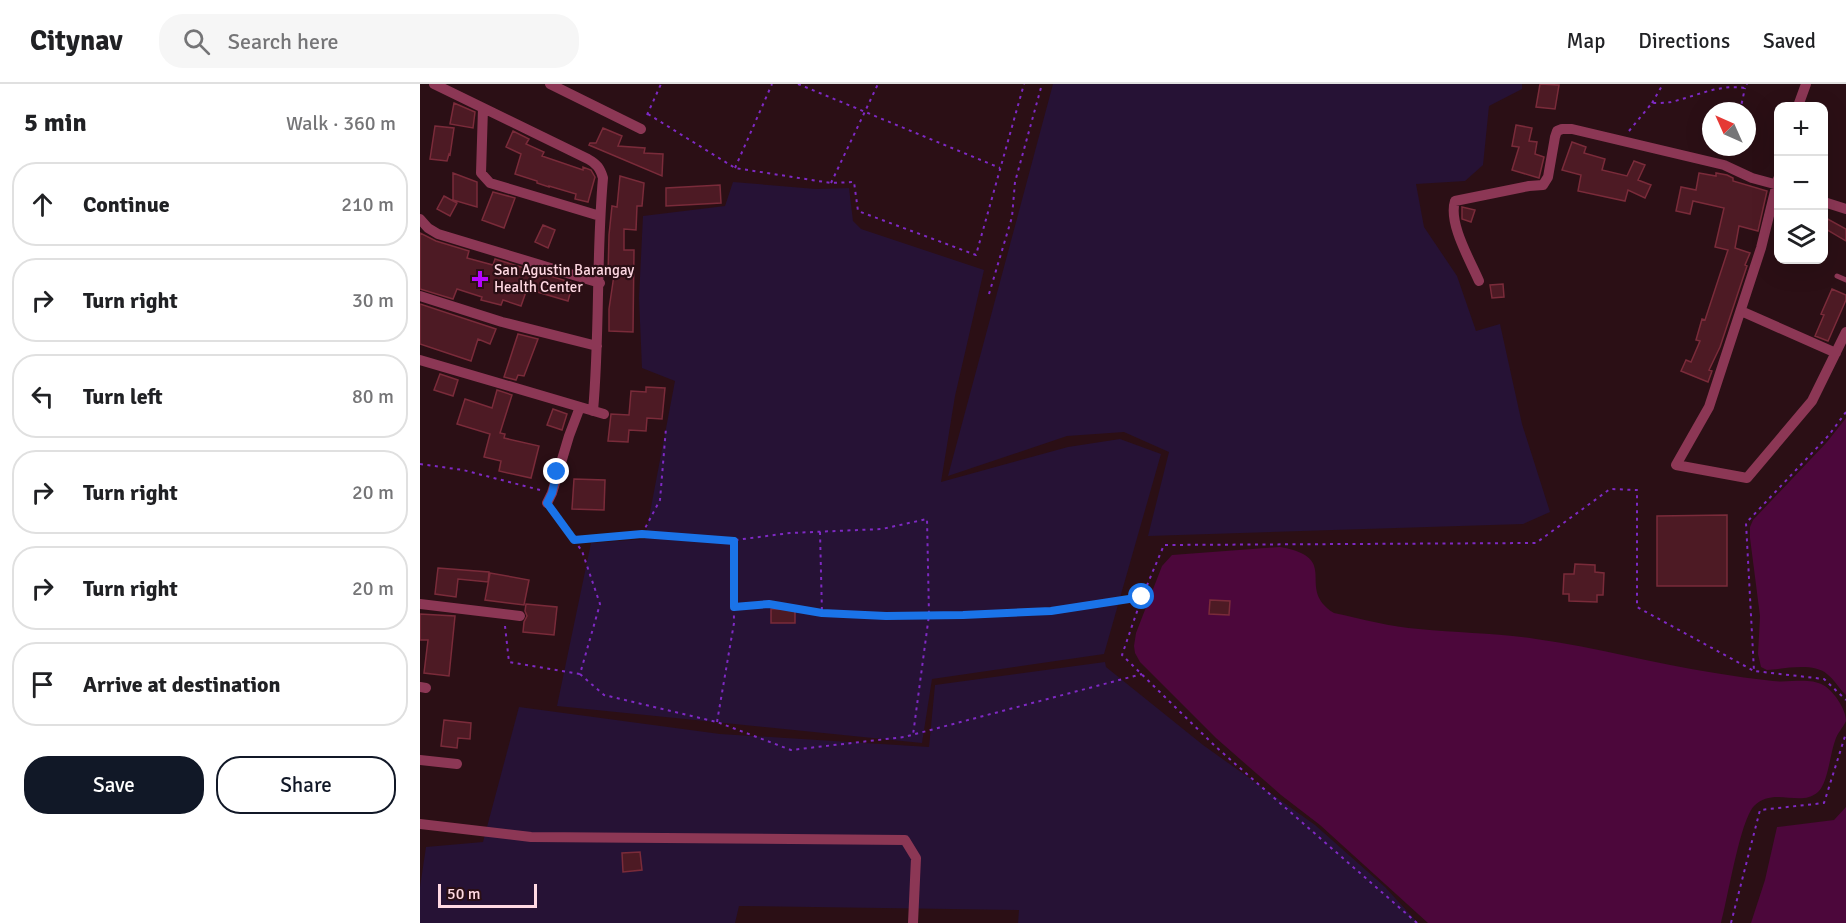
<!DOCTYPE html>
<html lang="en">
<head>
<meta charset="utf-8">
<style>
	body { margin:0; font-family:Signika,sans-serif; background:#f6f6f6; color:#202124 }
	.controls { position:absolute; right:18px; top:18px; display:grid; overflow:hidden; border-radius:12px; box-shadow:0 6px 24px #0002 }
	.controls button { width:54px; height:54px; display:grid; place-items:center; padding:0; border:0; border-bottom:2px solid #e0e0e0; background:#fff; color:#202124; font:30px sans-serif }
	.compass { position:absolute; left:1282px; top:18px; width:54px; height:54px; border-radius:50%; background:#fff; box-shadow:0 6px 24px #0002; rotate:315deg }
	.scale { position:absolute; left:18px; bottom:15px; width:99px; box-sizing:border-box; padding-left:6px; border:3px solid #ffd9e3; border-top:0; font-size:16px; line-height:21px; white-space:nowrap; color:#ffd9e3; -webkit-text-stroke:4px #2b0f15; paint-order:stroke }
	.stop { position:absolute; width:18px; height:18px; margin:-14px; border:4px solid #1a73e8; border-radius:50%; background:#fff }
	.stop.end { background:#1a73e8; border-color:#fff; box-shadow:0 2px 6px #0008 }
	.list { margin:0; padding:0; list-style:none }
	h2 { display:flex; justify-content:space-between; align-items:center; height:78px; margin:0; padding:0 24px; font-size:26px }
	h2 small { font-size:20px; font-weight:400; color:#757577 }
	.list li { display:grid; grid-template-columns:39px 1fr auto; gap:18px; align-items:center; box-sizing:border-box; height:84px; margin:0 12px 12px; padding:0 12px; border:2px solid #e0e0e0; border-radius:24px }
	.list b { display:block; font-size:22px; white-space:nowrap }
	.list em { font-size:20px; font-style:normal; color:#757577 }
	.actions { display:flex; gap:12px; padding:18px 24px }
	.actions a { flex:1; padding:14px 0; border:2px solid #111827; border-radius:24px; text-align:center; font-size:21px; color:#111827 }
	.actions .main { background:#111827; color:#fff }
	.icon { flex:none; width:33px; height:33px; fill:none; stroke:currentColor; stroke-width:2; stroke-linecap:round; stroke-linejoin:round }
	.map { position:relative; flex:none; width:1426px; height:839px; overflow:hidden }
	header { display:flex; align-items:center; gap:36px; box-sizing:border-box; height:84px; padding:0 30px; background:#fff; border-bottom:2px solid #e0e0e0 }
	header strong { font-size:28px }
	nav { display:flex; gap:33px; margin-inline-start:auto; font-size:21px }
	.search { width:420px; height:54px; background:#f6f6f6; display:flex; align-items:center; gap:15px; box-sizing:border-box; padding:0 21px; border-radius:24px; color:#757577; font-size:22px }
	main { display:flex }
	aside { flex:1; background:#fff }
	.map>svg:first-child { display:block }
	.green { fill:#261235 }
	.water { fill:#4c073b }
	.building { fill:#4d1a24; stroke:#7a2b3a; stroke-width:1.5 }
	.lines { fill:none; stroke-linecap:round; stroke-linejoin:round }
	.path { stroke:#7e29c3; stroke-width:2; stroke-dasharray:3 4.5; stroke-linecap:butt }
	.lane { stroke:#8c3755; stroke-width:5 }
	.street { stroke:#8c3755; stroke-width:10 }
	.route { stroke:#1a73e8; stroke-width:8 }
	.poi-dot { fill:#b605ff; stroke:#2b0f15; stroke-width:2 }
	.labels { text-anchor:middle; stroke-width:4.5; stroke-linejoin:round; paint-order:stroke }
	.poi-label { font-size:15px; fill:#ffd9e3; stroke:#2b0f15; text-anchor:start }
</style>
</head>
<body>
<header>
<strong>Citynav</strong>
<div class="search"><svg class="icon" aria-label="search" viewBox="0 0 24 24"><circle cx="10" cy="10" r="6"/><path d="M15 15l6 6"/></svg>Search here</div>
<nav><a>Map</a><a>Directions</a><a>Saved</a></nav>
</header>
<main>
<aside>
<h2>5 min<small>Walk · 360 m</small></h2>
<ul class="list">
<li><svg class="icon" aria-label="ahead" viewBox="0 0 24 24"><path d="M12 20V5M6 11l6-6 6 6"/></svg><div><b>Continue</b></div><em>210 m</em></li>
<li><svg class="icon" aria-label="right" viewBox="0 0 24 24"><path d="M7 20v-9h11M14 6l5 5-5 5"/></svg><div><b>Turn right</b></div><em>30 m</em></li>
<li><svg class="icon" aria-label="left" viewBox="0 0 24 24"><path d="M17 20v-9H6M10 6l-5 5 5 5"/></svg><div><b>Turn left</b></div><em>80 m</em></li>
<li><svg class="icon" aria-label="right" viewBox="0 0 24 24"><path d="M7 20v-9h11M14 6l5 5-5 5"/></svg><div><b>Turn right</b></div><em>20 m</em></li>
<li><svg class="icon" aria-label="right" viewBox="0 0 24 24"><path d="M7 20v-9h11M14 6l5 5-5 5"/></svg><div><b>Turn right</b></div><em>20 m</em></li>
<li><svg class="icon" aria-label="arrive" viewBox="0 0 24 24"><path d="M6 21V4h12l-3 4 3 4H6"/></svg><div><b>Arrive at destination</b></div></li>
</ul>
<div class="actions"><a class="main">Save</a><a>Share</a></div>
</aside>
<div class="map">
<svg width="1426" height="839" viewBox="0 0 1426 839">
	<rect width="100%" height="100%" fill="#2b0f15"/>
	<path class="green" d="M633,0h469v5l-33,17 -6,59 -18,16 -49,3 8,43 33,49 19,55 24,-7 22,100 28,88 -27,12 -375,12 21,-84 -45,-20 -57,4 -119,40z
		M313,98l83,7 33,-1 4,33 8,8 123,41 -29,126 -14,86 127,-35 52,-8 41,15 -57,200 -172,25 -10,64 -365,-37 34,-163 54,-4 30,-158 -33,-13 -3,-70 4,-82 82,-10z
		M685,578l1,5 97,78 112,80 70,62 33,36h-400l1,-13 -280,-4 -4,17h-315v-36l6,-40 57,-5 36,-135 201,27 209,13 6,-62z"/>
	<path class="water" d="M1426,334v277c-7,-6 -11,-15 -19,-21 -14,-12 -43,-5 -60,-4l-6,-3 -3,-13 2,-38 -10,-78v-11l3,-7 74,-78z
		M860,463c63,11 14,41 54,66 28,6 57,14 85,16 39,4 78,4 117,10 61,8 119,25 179,34 19,3 39,6 58,8 16,2 36,-4 50,4 10,5 23,24 23,36 -3,7 -9,12 -11,20 -5,13 -7,42 -17,51 -18,16 -44,-6 -64,14 -14,15 -26,92 -33,117h-293l-108,-98 -39,-30 -65,-57 -76,-76 -5,-9 -1,-7 2,-13 26,-67 10,-11z
		M1426,723v116h-95l14,-43 12,-53 57,-7z"/>
	<path class="building" d="M1120,0l19,1 -4,24 -19,-2z
		M34,19l21,9 -2,16 -23,-4z
		M1096,41l16,3 -3,13 8,1 -2,12 9,3 -5,21 -27,-8 7,-23 -7,-1z
		M15,42l19,2 -4,27 -1,-1 -2,7 -17,-2z
		M183,44l19,8 -4,10 27,2 -1,5 19,1 -1,22 -73,-31 1,-2h6z
		M93,47l16,8 -3,5 18,8 -2,4 41,14v-3l8,3 4,7 -7,25 -13,-3 1,-5 -27,-8v1l-12,-4v-2l-22,-7 6,-20 -15,-7z
		M1152,58l14,5 -2,6 21,6 -3,11 25,6 7,-15 11,4 -7,15 13,5 -6,13 -17,-8 -3,11 -47,-10 3,-16 -19,-5z
		M33,89l24,9v25l-24,-7z
		M1279,89l17,3v-3l11,2 6,3v3l34,10 -9,40 -19,-5 -4,22 15,5 -5,12 2,1 -27,81 -11,23 3,1 -4,11 -27,-11 5,-11 5,2 9,-21 -4,-1 6,-21 3,1 23,-70 -13,-3 9,-39 -31,-7 -3,13 -14,-3 5,-24 15,3z
		M200,92l24,7 -2,23h-5l-1,24 -12,-1v21h10l-1,82 -24,-1v-22l5,-34h-6l1,-40 3,-29 5,1z
		M300,101l1,18 -55,3v-18z
		M73,108l22,6 -11,30 -22,-8z
		M24,112l13,7 -7,13 -13,-7z
		M1042,123l13,3 -4,12 -9,-3z
		M1404,133l22,12v12l-22,-13z
		M123,141l12,5 -7,18 -13,-6z
		M0,149l16,8 33,10 -2,7 26,7 2,-6 78,24 -5,18 -41,-12 -6,17 -18,-6 -2,5 -20,-5 1,-3 -25,-8 -4,10 -33,-10z
		M1083,200l1,13 -12,1 -2,-13z
		M1412,205l14,6v5l-18,41 -13,-5 9,-21 -3,-1z
		M0,220l76,25 -6,15 -12,-5 -7,22 -51,-17z
		M98,250l20,5 -14,37 -6,-1 -2,5 -12,-3z
		M20,290l18,6 -5,16 -19,-6z
		M226,303l19,1 -3,31 -15,-1 -1,13 -17,-1 -1,12 -20,-1 3,-27 18,1 2,-24 15,1z
		M77,306l15,5 -12,38 5,1 -1,4 35,8 -8,32 -32,-7 2,-10 -17,-4 6,-23 -33,-10 8,-25 27,9z
		M133,325l14,5 -5,16 -15,-5z
		M154,395l31,1 -1,30 -32,-1z
		M1307,431v71h-70v-70z
		M1155,480l20,1v7l9,1 -1,22h-6v7l-28,-1v-7h-6l1,-20h10z
		M18,484l51,4 -1,10 -30,-3 -2,18 -21,-3z
		M70,489l39,7 -5,25 -39,-5z
		M790,516l20,1 -1,14 -20,-1z
		M106,520l31,3 -3,28 -31,-3 1,-10 3,-6 -2,-5z
		M351,525h24v14h-24z
		M0,530l35,2 -6,60 -25,-3 4,-33h-8z
		M24,636l27,3 -1,16 -12,-1 -1,10 -16,-2z
		M220,768l2,18 -19,2 -1,-19z"/>
	<g class="lines">
		<path class="path" d="M378,0l202,84
			M1232,19l11,-19
			M1320,27l5,-23
			M228,30l87,54 96,15 23,-1 4,29 118,44 48,-171
			M227,31l14,-31
			M1209,47l23,-28c6,0 13,0 19,-1 26,-6 47,-18 74,-14l2,-4
			M1307,70l2,-7
			M315,84l37,-84
			M411,99l47,-99
			M569,210l23,-77 3,-35 27,-98
			M1426,328l-17,23 -83,88 8,148 70,8 22,21
			M0,380l43,6 77,20
			M400,448l2,81
			M222,450l18,-34 6,-72
			M154,456l68,-6 85,7
			M308,457l62,-8 92,-4 45,-10 2,96 -16,120
			M314,523l35,-3 53,9 64,3 77,-1 88,-4 91,-14
			M85,542l4,36 71,12 20,-70 -18,-53 -29,-39
			M160,590l24,21 113,27 74,28 113,-13 238,-63
			M297,638l17,-99 -1,-82
			M997,839l-201,-176 -94,-92 20,-58 22,-52 372,-2 74,-54 27,1v117l117,64
			M1311,839l29,-113 64,-7 22,-70"/>
		<path class="lane" d="M1417,192l9,4"/>
		<path class="street" d="M14,0l154,75c9,5 12,9 15,19 -7,78 -3,156 -10,233
			M130,0l91,45
			M1378,22l8,-22
			M63,24l-2,65 9,10 110,33
			M1358,95l-17,69 -52,159 -33,58 71,13 65,-77 34,-69
			M1404,118l22,7
			M0,135l8,9 10,6 162,49
			M1059,197c-9,-21 -31,-58 -24,-80l74,-15 14,-1 5,-8 7,-40 2,-6 5,-2h10l152,36 28,13 26,7
			M0,212l82,26 95,24
			M1321,227l95,42
			M0,276l184,54
			M127,419l5,-10 17,-57 11,-29
			M0,520l100,12
			M0,603l6,1
			M0,676l37,4
			M0,740l111,13 374,3 11,18 -3,65"/>
	</g>
	<g class="lines">
		<path class="route" d="M137,388l-5,21 -5,10 27,37 68,-6 92,7v66l35,-3 53,9 64,3 77,-1 88,-4 91,-14"/>
	</g>
	<path class="poi-dot" d="M57 186h6v6h6v6h-6v6h-6v-6h-6v-6h6z"/>
	<g class="labels">
		<g class="poi-label">
			<text x="74" y="191">San Agustin Barangay<tspan x="74" dy="17">Health Center</tspan></text>
		</g>
	</g>
</svg>
<div class="controls">
<button>+</button>
<button>−</button>
<button><svg class="icon" aria-label="layers" viewBox="0 0 24 24"><path d="M12 4l9 5-9 5-9-5zM3 14l9 5 9-5"/></svg></button>
</div>
<svg class="compass" viewBox="-18 -18 36 36"><path d="M0-13l5 13h-10z" fill="#e53935"/><path d="M0 13l5-13h-10z" fill="#757577"/></svg>
<div class="scale">50 m</div>
<div class="stop" style="left:722px;top:513px"></div>
<div class="stop end" style="left:137px;top:388px"></div>
</div>
</main>
</body>
</html>
